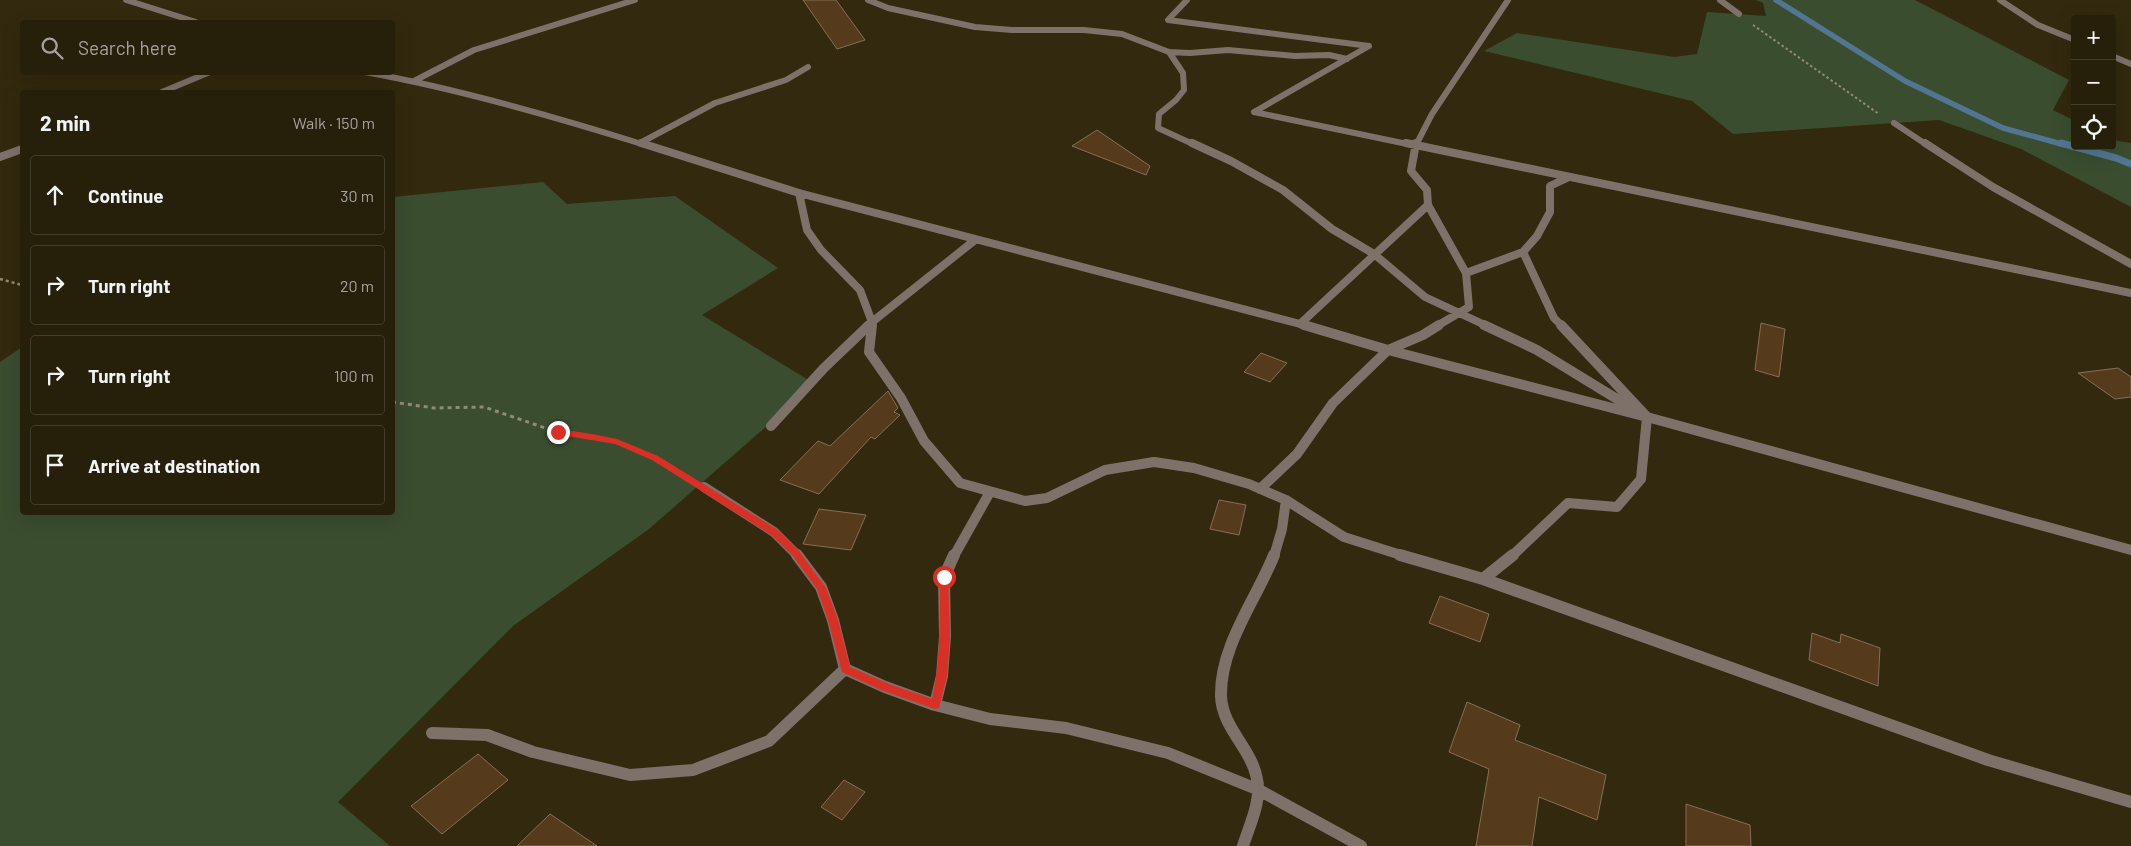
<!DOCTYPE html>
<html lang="en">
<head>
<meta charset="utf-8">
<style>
	body { margin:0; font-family:Barlow,sans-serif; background:#2e2713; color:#f1f3f6 }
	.controls { position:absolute; right:15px; top:15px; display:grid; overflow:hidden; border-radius:5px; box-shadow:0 5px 20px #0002 }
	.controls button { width:45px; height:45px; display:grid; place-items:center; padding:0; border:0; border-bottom:1px solid #423d2b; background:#261f0a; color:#f1f3f6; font:25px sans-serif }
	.stop { position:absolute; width:15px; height:15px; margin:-11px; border:4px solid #d93025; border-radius:50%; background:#fff }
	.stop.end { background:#d93025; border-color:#fff; box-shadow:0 1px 5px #0008 }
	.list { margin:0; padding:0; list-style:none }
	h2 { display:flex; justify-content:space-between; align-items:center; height:65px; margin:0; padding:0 20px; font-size:21px }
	h2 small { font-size:16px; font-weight:400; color:#a4a29c }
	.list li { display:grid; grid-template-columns:32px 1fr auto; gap:15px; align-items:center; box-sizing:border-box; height:80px; margin:0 10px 10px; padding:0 10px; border:1px solid #423d2b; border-radius:5px }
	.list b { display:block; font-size:19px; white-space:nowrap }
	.list em { font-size:16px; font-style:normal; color:#a4a29c }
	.icon { flex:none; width:28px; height:28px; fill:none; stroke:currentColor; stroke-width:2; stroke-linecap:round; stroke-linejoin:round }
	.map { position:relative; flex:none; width:2131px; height:846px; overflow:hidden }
	.search { position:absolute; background:#261f0a; box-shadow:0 5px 20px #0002; left:20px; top:20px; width:375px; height:55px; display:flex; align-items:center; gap:12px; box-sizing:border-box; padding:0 18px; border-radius:5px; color:#a4a29c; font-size:19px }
	.panel { position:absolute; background:#261f0a; box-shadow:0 5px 20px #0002; left:20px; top:90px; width:375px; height:425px; border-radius:5px }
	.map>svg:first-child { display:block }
	.green { fill:#3a4d2f }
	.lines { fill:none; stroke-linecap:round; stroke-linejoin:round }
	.stream-far1 { stroke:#527692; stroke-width:5.5 }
	.stream { stroke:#527692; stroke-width:7 }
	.building { fill:#553a1b; stroke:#856f58 }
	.path-far2 { stroke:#918b75; stroke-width:2; stroke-dasharray:2.5 2.5; stroke-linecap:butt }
	.path-far1 { stroke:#918b75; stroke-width:2.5; stroke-dasharray:3 3; stroke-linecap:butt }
	.path { stroke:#918b75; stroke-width:3; stroke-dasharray:4 4; stroke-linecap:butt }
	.minor-far3 { stroke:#7e716a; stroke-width:6 }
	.minor-far2 { stroke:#7e716a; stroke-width:8 }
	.minor-far1 { stroke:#7e716a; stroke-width:10 }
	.minor { stroke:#7e716a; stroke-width:12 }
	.route { fill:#d93025 }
</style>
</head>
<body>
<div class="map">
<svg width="2131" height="846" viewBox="0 0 2131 846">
	<rect width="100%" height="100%" fill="#32290e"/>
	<path class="green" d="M1756,0h159l154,80 -16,30 22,11v25h37v-6l19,3v64l-110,-58 -82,-29 -206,14 -41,-33 -208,-50 33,-18 157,24 23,-3 10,-42 59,4 -3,-13z
		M543,182l24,22 108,-8 103,72 -76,47 113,69 -166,145 -136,97 -175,176 52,44h-390v-484l22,-15v165h370l1,-315z"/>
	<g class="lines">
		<path class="stream-far1" d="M1776,0l129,81 98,47 62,17"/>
		<path class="stream" d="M2061,143l55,15 15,6"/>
	</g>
	<path class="building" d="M803,0h33l29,40 -28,9z
		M1097,130l53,36 -4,9 -74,-29z
		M1761,323l24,6 -6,48 -24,-7z
		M1261,353l26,10 -17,19 -26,-10z
		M2118,368l13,9v20l-16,2 -37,-26z
		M888,391l10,17 -4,4 6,3 -25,24 -4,-2 -52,57 -39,-14 38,-39 12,5z
		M1219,500l27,5 -7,30 -29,-6z
		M819,509l47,6 -15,35 -48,-6z
		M1440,596l49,18 -9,28 -51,-19z
		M1812,633l28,10 1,-9 39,14 -2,38 -69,-26z
		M1467,702l53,23 -5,15 91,35 -9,45 -58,-23 -7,49h-56l13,-77 -40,-17z
		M478,754l30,26 -66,54 -31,-28z
		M844,780l21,12 -23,28 -21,-13z
		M1686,804l64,21 1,21h-65z
		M550,814l47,32h-80z"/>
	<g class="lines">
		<path class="path-far2" d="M1753,25l126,89"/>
		<path class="path-far1" d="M0,279l22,6"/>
		<path class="path" d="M392,402l42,6 50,-1 73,25 35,4 25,6 38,16 33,19"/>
		<path class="minor-far3" d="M126,0l70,22
			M868,0l20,8 87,19 37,3h72l38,4 47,18 21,1 38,-3 67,6 34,-1 18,4
			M1187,0l-19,20 201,26
			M1720,0l19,14
			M2000,0l38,25 37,15
			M1169,52l14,21 1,17 -8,10 -17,14 -1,14 37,17
			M2112,56l19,8
			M365,72c94,17 188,44 280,73
			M414,81l60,-31 161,-50
			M162,92l48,-20
			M1254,112l158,33
			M1254,112l115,-66
			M1894,123l33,22
			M640,143l75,-40 71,-23 22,-13
			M1416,145l16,-31 76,-114"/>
		<path class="minor-far2" d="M641,143l158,50 509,133
			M1192,143l39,18 52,29 49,39 42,25 51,43 62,29
			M1406,143l725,150
			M1925,143l68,44 138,77
			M0,157l22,-8
			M799,193l8,37 14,20 39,40 12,32v4
			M1428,205l38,68 3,34 -32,19
			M1466,273l57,-21
			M1300,324l128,-119 -1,-15 -16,-19 5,-28
			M867,326l108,-86
			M1562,326l-8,-8 -31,-66 14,-16 13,-24v-26l17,-8"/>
		<path class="minor-far1" d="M872,325l-3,27 32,46 23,43 36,42 65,18 22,-3 58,-28 49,-8 40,6 55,16 37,16 58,37 60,19
			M1304,325l84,25 259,67 484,133
			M1484,325l53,25 98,60
			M771,426l53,-58 45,-43
			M704,487l70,45 24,24
			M1260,489l37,-35 36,-51 55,-53 35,-15 16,-10
			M954,556l36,-64
			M1274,556l8,-27 4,-29
			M1512,556l56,-53 49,4 24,-28 6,-62 -86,-92"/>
		<path class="minor" d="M797,555l24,32 12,33 12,49 40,18 50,18 55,14 76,9 102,25 91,37 102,56
			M1400,555l83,24 30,-24
			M1483,579l505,181 143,42
			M935,705l7,-29 3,-39 -1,-60 10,-22
			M432,733l55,2 46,17 97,23 63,-5 76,-29 76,-72
			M1243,846c6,-20 19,-45 14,-67 -5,-30 -35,-51 -36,-83 -1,-50 35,-96 53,-141"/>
	</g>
	<path class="route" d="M558,429l34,5 25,5 41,17 120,74 21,21 27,37 12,32 12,47 39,17 43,15c9,-40 8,-81 8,-122l4,-4 4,2 2,63 -3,38 -8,32 -4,1 -54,-19 -39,-18 -14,-52 -11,-31 -24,-33 -22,-21 -119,-75 -37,-16 -60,-10v-4z"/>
</svg>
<div class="controls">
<button>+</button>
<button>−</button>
<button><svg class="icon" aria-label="locate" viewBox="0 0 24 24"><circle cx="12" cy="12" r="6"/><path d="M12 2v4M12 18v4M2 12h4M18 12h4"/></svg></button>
</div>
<div class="stop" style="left:944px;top:577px"></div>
<div class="stop end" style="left:558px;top:432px"></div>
<div class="search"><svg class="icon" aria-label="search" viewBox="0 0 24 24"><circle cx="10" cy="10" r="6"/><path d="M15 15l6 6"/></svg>Search here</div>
<section class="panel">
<h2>2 min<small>Walk · 150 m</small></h2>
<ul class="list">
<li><svg class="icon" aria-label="ahead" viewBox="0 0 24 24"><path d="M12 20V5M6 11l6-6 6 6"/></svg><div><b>Continue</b></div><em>30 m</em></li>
<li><svg class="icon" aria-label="right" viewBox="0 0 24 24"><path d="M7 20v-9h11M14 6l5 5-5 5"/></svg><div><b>Turn right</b></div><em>20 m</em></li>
<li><svg class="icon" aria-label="right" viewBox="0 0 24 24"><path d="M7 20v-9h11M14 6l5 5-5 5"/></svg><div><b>Turn right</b></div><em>100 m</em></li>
<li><svg class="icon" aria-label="arrive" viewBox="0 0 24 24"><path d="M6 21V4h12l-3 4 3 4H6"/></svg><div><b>Arrive at destination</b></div></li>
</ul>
</section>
</div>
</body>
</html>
